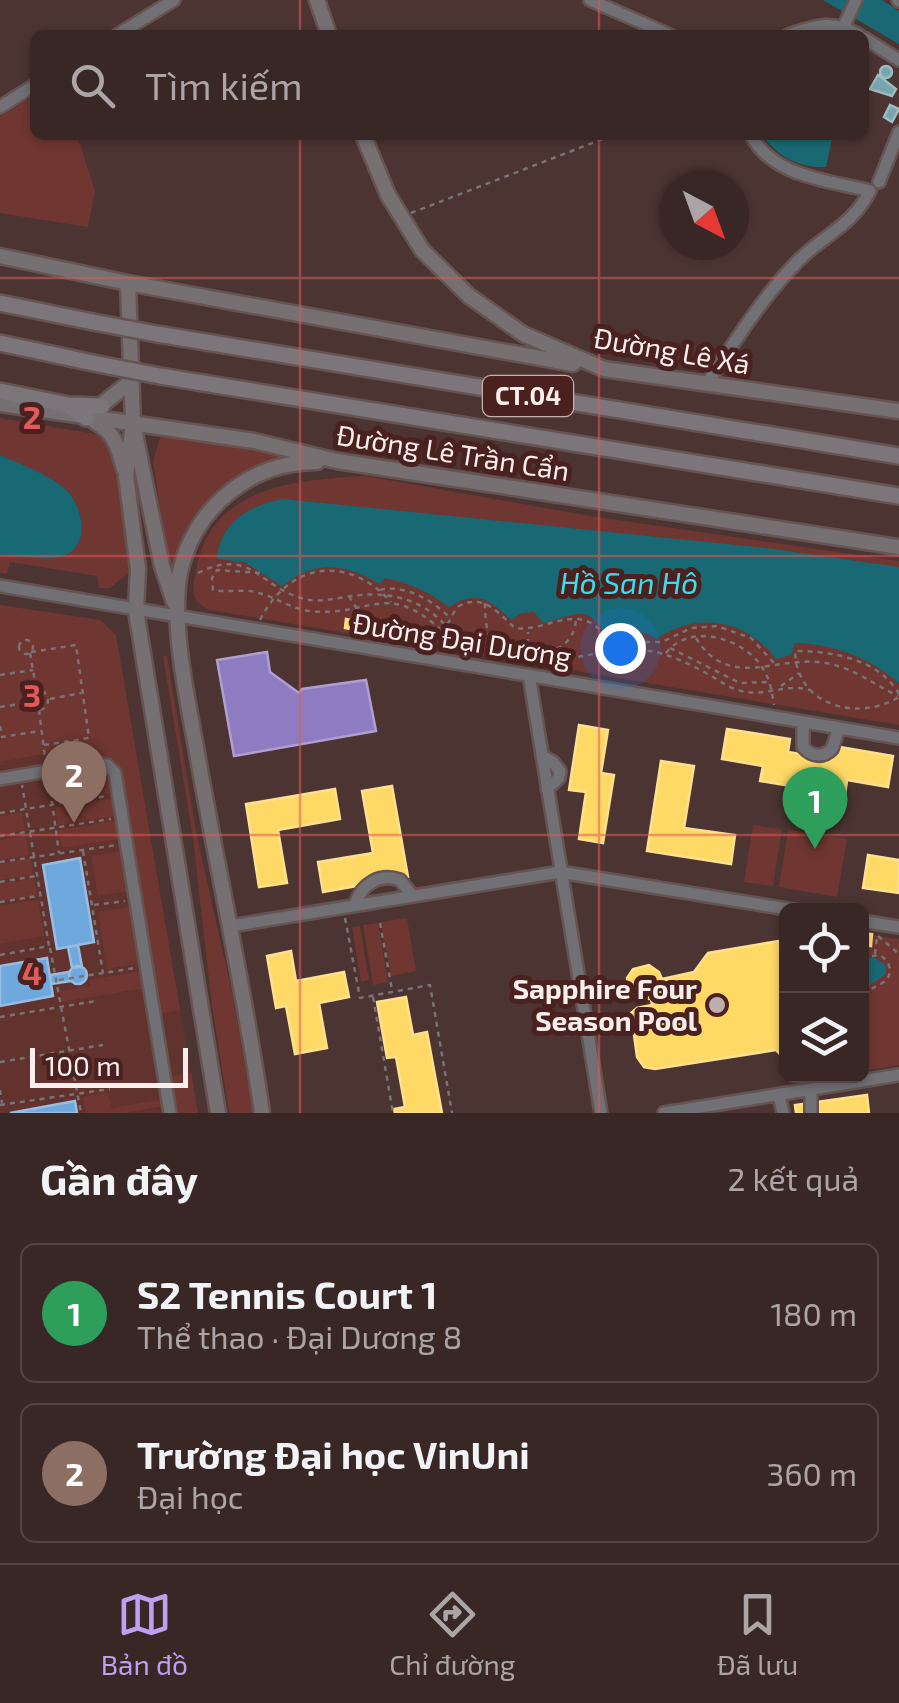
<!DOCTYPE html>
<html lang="vi">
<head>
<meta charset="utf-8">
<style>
	body { margin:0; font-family:"Exo 2",sans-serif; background:#443332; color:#f1f3f6 }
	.controls { position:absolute; right:30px; bottom:30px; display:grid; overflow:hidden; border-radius:15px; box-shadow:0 2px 8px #0004 }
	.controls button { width:90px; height:90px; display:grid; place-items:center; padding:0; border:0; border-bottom:2px solid #534443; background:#392726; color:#f1f3f6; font:50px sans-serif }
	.compass { position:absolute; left:659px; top:170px; width:90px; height:90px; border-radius:50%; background:#392726; box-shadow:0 2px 8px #0004; rotate:139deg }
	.scale { position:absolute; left:30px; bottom:25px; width:158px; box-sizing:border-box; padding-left:10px; border:5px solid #fbefee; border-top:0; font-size:28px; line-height:35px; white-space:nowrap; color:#fbefee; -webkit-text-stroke:8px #4a211e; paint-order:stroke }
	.you { position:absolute; left:620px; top:648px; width:35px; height:35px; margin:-25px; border:8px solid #fff; border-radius:50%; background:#1a73e8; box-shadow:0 0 0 15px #1a73e833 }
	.badge { display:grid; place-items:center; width:65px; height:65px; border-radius:50%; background:#bca0f2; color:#fff; font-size:32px; font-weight:700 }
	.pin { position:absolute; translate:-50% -82px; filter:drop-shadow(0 2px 5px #0008) }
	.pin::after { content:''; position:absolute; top:52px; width:35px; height:30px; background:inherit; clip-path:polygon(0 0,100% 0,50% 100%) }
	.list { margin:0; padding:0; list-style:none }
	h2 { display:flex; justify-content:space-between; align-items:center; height:130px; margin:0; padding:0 40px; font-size:42px }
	h2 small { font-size:32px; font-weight:400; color:#aba5a7 }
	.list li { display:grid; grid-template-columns:65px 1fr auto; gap:30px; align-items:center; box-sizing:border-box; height:140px; margin:0 20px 20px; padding:0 20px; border:2px solid #534443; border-radius:15px }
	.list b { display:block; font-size:38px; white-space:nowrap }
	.list p { margin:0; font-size:32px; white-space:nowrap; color:#aba5a7 }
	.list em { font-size:32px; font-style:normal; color:#aba5a7 }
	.icon { flex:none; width:55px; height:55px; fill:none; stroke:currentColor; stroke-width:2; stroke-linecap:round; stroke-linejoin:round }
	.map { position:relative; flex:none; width:899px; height:1113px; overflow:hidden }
	.search { position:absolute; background:#392726; box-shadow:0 2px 8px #0004; left:30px; right:30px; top:30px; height:110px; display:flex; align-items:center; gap:25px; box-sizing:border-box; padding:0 35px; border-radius:15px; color:#aba5a7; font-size:38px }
	.sheet { height:450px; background:#392726 }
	nav { display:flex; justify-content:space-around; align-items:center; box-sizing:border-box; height:140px; border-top:2px solid #534443; background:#392726; font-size:28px; color:#aba5a7 }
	nav a { display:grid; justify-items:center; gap:5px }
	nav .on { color:#bca0f2 }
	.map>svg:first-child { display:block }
	.built { fill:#61322e }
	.green { fill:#703631 }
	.water { fill:#186973 }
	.homes { fill:#ffd966; stroke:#fee08f; stroke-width:2.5 }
	.offices { fill:#8e7cc3; stroke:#af9ed0; stroke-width:2.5 }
	.schools { fill:#6fa8dc; stroke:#99bde1; stroke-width:2.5 }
	.public { fill:#76a5af; stroke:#9ebbc2; stroke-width:2.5 }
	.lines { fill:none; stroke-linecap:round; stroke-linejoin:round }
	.minor-casing { stroke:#655452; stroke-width:16 }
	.major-casing { stroke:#655452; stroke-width:19 }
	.highway-casing { stroke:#655452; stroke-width:20 }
	.path { stroke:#787375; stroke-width:2.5; stroke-dasharray:5 5; stroke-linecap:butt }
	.minor { stroke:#717075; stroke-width:11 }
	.major { stroke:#767073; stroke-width:14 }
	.highway { stroke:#7c757a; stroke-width:15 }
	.highway-bridge-casing { stroke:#655452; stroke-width:20; stroke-linecap:butt }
	.highway-bridge { stroke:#7c757a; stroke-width:15 }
	.grid { fill:none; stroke:#df5a5a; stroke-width:2.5; stroke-opacity:0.55 }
	.poi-dot { fill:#beaeac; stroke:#4a211e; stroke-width:4 }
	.labels { text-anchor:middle; stroke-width:10; stroke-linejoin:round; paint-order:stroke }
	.shield { fill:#4a211e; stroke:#c6b1b0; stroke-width:2.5 }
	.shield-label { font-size:25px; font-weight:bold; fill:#fbefee }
	.street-label { font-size:28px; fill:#fbefee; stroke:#4a211e }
	.poi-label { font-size:28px; font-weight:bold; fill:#fbefee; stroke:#4a211e; text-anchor:end }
	.water-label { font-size:30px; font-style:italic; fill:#3addf0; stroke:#4a211e }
	.grid-label { font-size:32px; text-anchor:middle; font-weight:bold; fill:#df5a5a; stroke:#4a211e; stroke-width:10; stroke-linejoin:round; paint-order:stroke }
</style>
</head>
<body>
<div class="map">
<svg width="899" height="1113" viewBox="0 0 899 1113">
	<rect width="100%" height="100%" fill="#4c3432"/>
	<path class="built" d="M0,605l100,15 16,15 82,478h-198z"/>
	<path class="green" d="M35,95v40h42l18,56 -7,36 -88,-14v-96z
		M0,418l95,16 11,7 13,16 12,114 -21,17h-11l-2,-12 -87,-14 -3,12 -7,-1v-18c18,1 38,5 56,3 33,-5 30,-43 14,-64 -15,-18 -49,-28 -70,-39z
		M172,432l115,23 1,4c-56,13 -103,48 -114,108l-5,2 -16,-108 7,-23z
		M366,476l224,40 309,45v164l-690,-115c-19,-10 -17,-21 -13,-39 15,-86 100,-91 170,-95z
		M0,605l100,15 16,15 64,375 -19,4 -40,-236c-3,-14 -8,-20 -22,-22l-5,-11 -94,17z
		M163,656h4l30,181 36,160 20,116h-24l-17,-107 -19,-168z
		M110,776l2,17 -58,9 -2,-17z
		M113,798l3,18 -58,9 -3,-18z
		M22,812l3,18 -25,5v-19z
		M118,820l2,19 -58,9 -3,-18z
		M753,825l29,4 -9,57 -29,-4z
		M788,830l59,9 -10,58 -58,-10z
		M26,836l3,19 -29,5v-20z
		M122,851l7,40 -31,5 -7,-40z
		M31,858l2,16 -33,6v-17z
		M34,878l3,17 -37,6v-17z
		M38,900l6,36 -44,8v-38z
		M132,906l9,57 -34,6 -9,-57z
		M407,918l9,53 -25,5 -10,-54z
		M378,923l10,59 -15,3 -10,-60z
		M360,926l9,54 -8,2 -9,-55z
		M862,934l37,5v126l-37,6z
		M142,971l3,17 -83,14 -2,-11 30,-5 -1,-6z
		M191,1073l7,40h-22l-6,-36z
		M108,1093l4,15 51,-9 1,7 -40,7h-38l-3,-16z"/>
	<path class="water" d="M823,0h59l17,11v33z
		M762,135h71l-7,32c-27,1 -48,-10 -64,-32z
		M0,455c21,10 55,21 70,39 16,21 19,59 -14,64 -18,2 -38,-2 -56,-3z
		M283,499l483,49 133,19v116c-30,-25 -64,-39 -104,-40l-4,12 -15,4c-30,-40 -79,-48 -120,-20 -13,-12 -34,-5 -49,-1 -20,-38 -33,-21 -64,-15l-9,-11 -13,1 -10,7c-20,-20 -35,-31 -62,-13 -20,-15 -39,-24 -64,-29l-5,6c-37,-21 -63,-24 -98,2l-38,-24 -27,-3c3,-37 33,-54 66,-60z
		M873,957l13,8v9l-24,16v-28z"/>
	<path class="homes" d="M346,619l16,3 -1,9 -16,-3z
		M579,725l29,5 -7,43 13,2 -11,68 -24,-4 7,-47 -17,-2z
		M727,729l63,10 -2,13 38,6 2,-13 65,11 -5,31 -41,-7 -2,15 -85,-14 3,-15 -41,-7z
		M661,761l33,5 -10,62 51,7 -4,29 -84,-13z
		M392,786l16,91 -85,15 -5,-30 55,-9 -11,-62z
		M335,789l5,30 -62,11 9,53 -28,4 -13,-83z
		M868,855l31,5v33l-36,-5z
		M862,933l10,1 -1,12 -9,-1z
		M779,941l7,47v73l-10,-11 -121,19 -11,-2 -7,-10 -6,-44 6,-5 15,-3 -1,-6 -15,-1 -8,-8 -1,-12 6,-9 16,-4 10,7 3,7 32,-7 14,-19z
		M291,951l5,30 48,-9 5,25 -30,6 8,45 -32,6 -9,-48 -10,2 -9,-52z
		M406,997l7,38 14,-3 15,81h-47l-1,-4 11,-2 -9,-50 -9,1 -10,-56z
		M867,1095l2,18h-73l-1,-8z"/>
	<path class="offices" d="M267,652l3,20 29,21 3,-4 64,-9 10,51 -142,25 -17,-96z"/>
	<path class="schools" d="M80,858l14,84 -37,7 -14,-84z
		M78,945l4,22 -10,1 -4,-21z
		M47,958l6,38 -53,10v-40z
		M69 975a9 9 0 1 1 18 0a9 9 0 1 1-18 0Z
		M69,972l2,9 -20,3 -1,-9z
		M75,1101l2,12h-67z"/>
	<path class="public" d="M880 72a6 6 0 1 1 12 0a6 6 0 1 1-12 0Z
		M878,75l18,14 -4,7 -22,-7z
		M890,105l9,4 -7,13 -8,-5z"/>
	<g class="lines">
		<g class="minor-casing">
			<path id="minor" d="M590,0l80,35
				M898,0l1,1
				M844,26l12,-26
				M117,35l57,-35
				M788,35c27,-9 44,-16 71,0
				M864,38l35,22
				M0,107l35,-22
				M879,182l20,-50
				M706,385c28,-42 57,-89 93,-125 26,-26 52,-33 71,-69 -43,-11 -97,-14 -119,-56
				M0,586l899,152
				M529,675l72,438
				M803,722v25c9,10 20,11 29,2l7,-21
				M542,756l11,6 7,9 -1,7 -12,11
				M0,779l93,-16 14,2 8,8 55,340
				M355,904c7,-20 24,-31 45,-24l11,14
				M862,921l37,6
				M231,926l329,-54 240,39
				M779,1095l4,18
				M664,1113l235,-38
				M811,1113v-24"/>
		</g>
		<g class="major-casing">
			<path id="major" d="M317,0l12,35
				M363,135l25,60 34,55 47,46 54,38 81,35 295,42
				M0,256l128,27 445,81
				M128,283l5,141 29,142 12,36
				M0,404l254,37 83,20 562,86
				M94,411l36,-29
				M95,422c21,11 23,27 29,47
				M133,424l-7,52 12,93 -2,42 82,502
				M262,1113c-17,-121 -44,-240 -65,-360 -9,-51 -27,-131 -17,-181 15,-65 70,-110 137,-110"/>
		</g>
		<g class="highway-casing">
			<path id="highway" d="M0,303l93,19
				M157,334l742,122
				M0,343l98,21
				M160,376l739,120
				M0,391l69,14 17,13
				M69,405l33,1"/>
		</g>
		<path class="path" d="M411,213l202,-78
			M198,573c54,-27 62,16 107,26 15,4 31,-1 47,-3 34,-5 69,2 93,29
			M260,573l-43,-3 -5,8 1,12c15,3 32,-2 46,3 18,5 33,16 51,18 57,7 76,-32 131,19
			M380,590c25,-6 52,10 69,27
			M349,596c15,30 56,56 91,36 9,-5 11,-19 19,-26 25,-13 39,7 56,22 29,4 60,-23 84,1l3,21
			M485,603c0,34 7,54 42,57
			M260,620c29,-58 88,-66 131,-18
			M375,625c14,-5 34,-1 43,10
			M696,638c33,54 82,16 130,25 28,5 47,21 72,33
			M19 647a7 7 0 1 1 14 0a7 7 0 1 1-14 0Z
			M605,642h57l29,-14 26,-2 34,12 23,25
			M670,648l70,35 27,-1
			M31,652l45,-7 13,93 -45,7
			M549,652c24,13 51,-3 76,-3 30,-1 56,10 81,24 12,6 22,15 35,18 23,6 46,-8 69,-1
			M30,653l6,35
			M666,653c24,-31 77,-15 96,14 8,12 10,25 12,38
			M528,654v-22
			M528,656c24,-3 46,-9 48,-37
			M0,675l33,-5
			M781,686l18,-13
			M28 700a10 10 0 1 1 20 0a10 10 0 1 1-20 0Z
			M899,694c-20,-35 -67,-43 -104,-43 1,55 63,71 104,46
			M50,699l31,-6
			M0,707l26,-4
			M39,710l6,48
			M0,726l2,11 38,-6
			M49,781l10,72
			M0,813l107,-17
			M0,836l111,-17
			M83,851l20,122
			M0,862l117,-17
			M0,882l36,-6
			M0,902l38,-6
			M94,905l31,-4
			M345,918l15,80 70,-13 22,128
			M380,923l12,67
			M878,936l21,18
			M50,948l31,165
			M875,954l2,-17
			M0,955l49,-9 -27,-161
			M862,958l17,-3c11,5 14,17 7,26l-24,13
			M59,980l76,-12
			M373,997l20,116
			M0,1017l96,-16
			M0,1062l103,-17
			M0,1090l2,13
			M0,1105l110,-16"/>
		<use href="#minor" class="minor"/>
		<use href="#major" class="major"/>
		<use href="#highway" class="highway"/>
		<g class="highway-bridge-casing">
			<path id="highway-bridge" d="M93,322l64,12
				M98,364l62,12"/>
		</g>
		<use href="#highway-bridge" class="highway-bridge"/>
	</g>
	<path class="grid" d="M300,0v35M599,0v35M300,135v978M599,135v978M0,278h899M0,556h899M0,835h899"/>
	<circle class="poi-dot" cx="717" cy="1005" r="10"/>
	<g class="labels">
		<rect class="shield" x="483" y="376" width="90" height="40" rx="8"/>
		<g class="shield-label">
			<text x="528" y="405">CT.04</text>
		</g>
		<g class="street-label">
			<text transform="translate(672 351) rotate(10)" y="10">Đường Lê Xá</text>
			<text transform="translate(453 453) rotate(9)" y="10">Đường Lê Trần Cẩn</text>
			<text transform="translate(462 640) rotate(9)" y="10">Đường Đại Dương</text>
		</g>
		<g class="poi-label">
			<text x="697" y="999">Sapphire Four<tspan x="697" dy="32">Season Pool</tspan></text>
		</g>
		<g class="water-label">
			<text x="629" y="594">Hồ San Hô</text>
		</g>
	</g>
	<g class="grid-label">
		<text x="32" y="429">2</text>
		<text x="32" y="707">3</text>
		<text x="32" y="985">4</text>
	</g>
</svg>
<div class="controls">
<button><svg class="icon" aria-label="locate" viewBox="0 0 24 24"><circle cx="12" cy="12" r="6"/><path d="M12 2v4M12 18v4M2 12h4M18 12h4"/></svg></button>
<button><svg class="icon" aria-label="layers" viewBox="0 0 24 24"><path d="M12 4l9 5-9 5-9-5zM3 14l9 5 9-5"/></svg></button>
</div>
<svg class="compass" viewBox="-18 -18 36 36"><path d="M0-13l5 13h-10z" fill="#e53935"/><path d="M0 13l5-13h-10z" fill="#aba5a7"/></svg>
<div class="scale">100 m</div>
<div class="you"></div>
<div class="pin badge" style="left:815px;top:849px;background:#2e9e5b">1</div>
<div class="pin badge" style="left:74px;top:823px;background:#8d6e63">2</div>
<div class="search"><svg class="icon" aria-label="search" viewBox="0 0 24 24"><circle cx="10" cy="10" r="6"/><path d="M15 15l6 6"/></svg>Tìm kiếm</div>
</div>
<section class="sheet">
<h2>Gần đây<small>2 kết quả</small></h2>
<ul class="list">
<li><span class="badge" style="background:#2e9e5b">1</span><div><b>S2 Tennis Court 1</b><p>Thể thao · Đại Dương 8</p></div><em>180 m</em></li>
<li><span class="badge" style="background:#8d6e63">2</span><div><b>Trường Đại học VinUni</b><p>Đại học</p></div><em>360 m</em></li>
</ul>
</section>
<nav>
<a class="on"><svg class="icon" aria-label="map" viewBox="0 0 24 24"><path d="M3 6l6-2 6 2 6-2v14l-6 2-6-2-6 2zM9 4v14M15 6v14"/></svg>Bản đồ</a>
<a><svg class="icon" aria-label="directions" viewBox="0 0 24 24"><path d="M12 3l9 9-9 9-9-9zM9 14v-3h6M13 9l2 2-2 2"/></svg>Chỉ đường</a>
<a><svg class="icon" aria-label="saved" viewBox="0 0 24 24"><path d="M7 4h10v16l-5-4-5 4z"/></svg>Đã lưu</a>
</nav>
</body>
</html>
